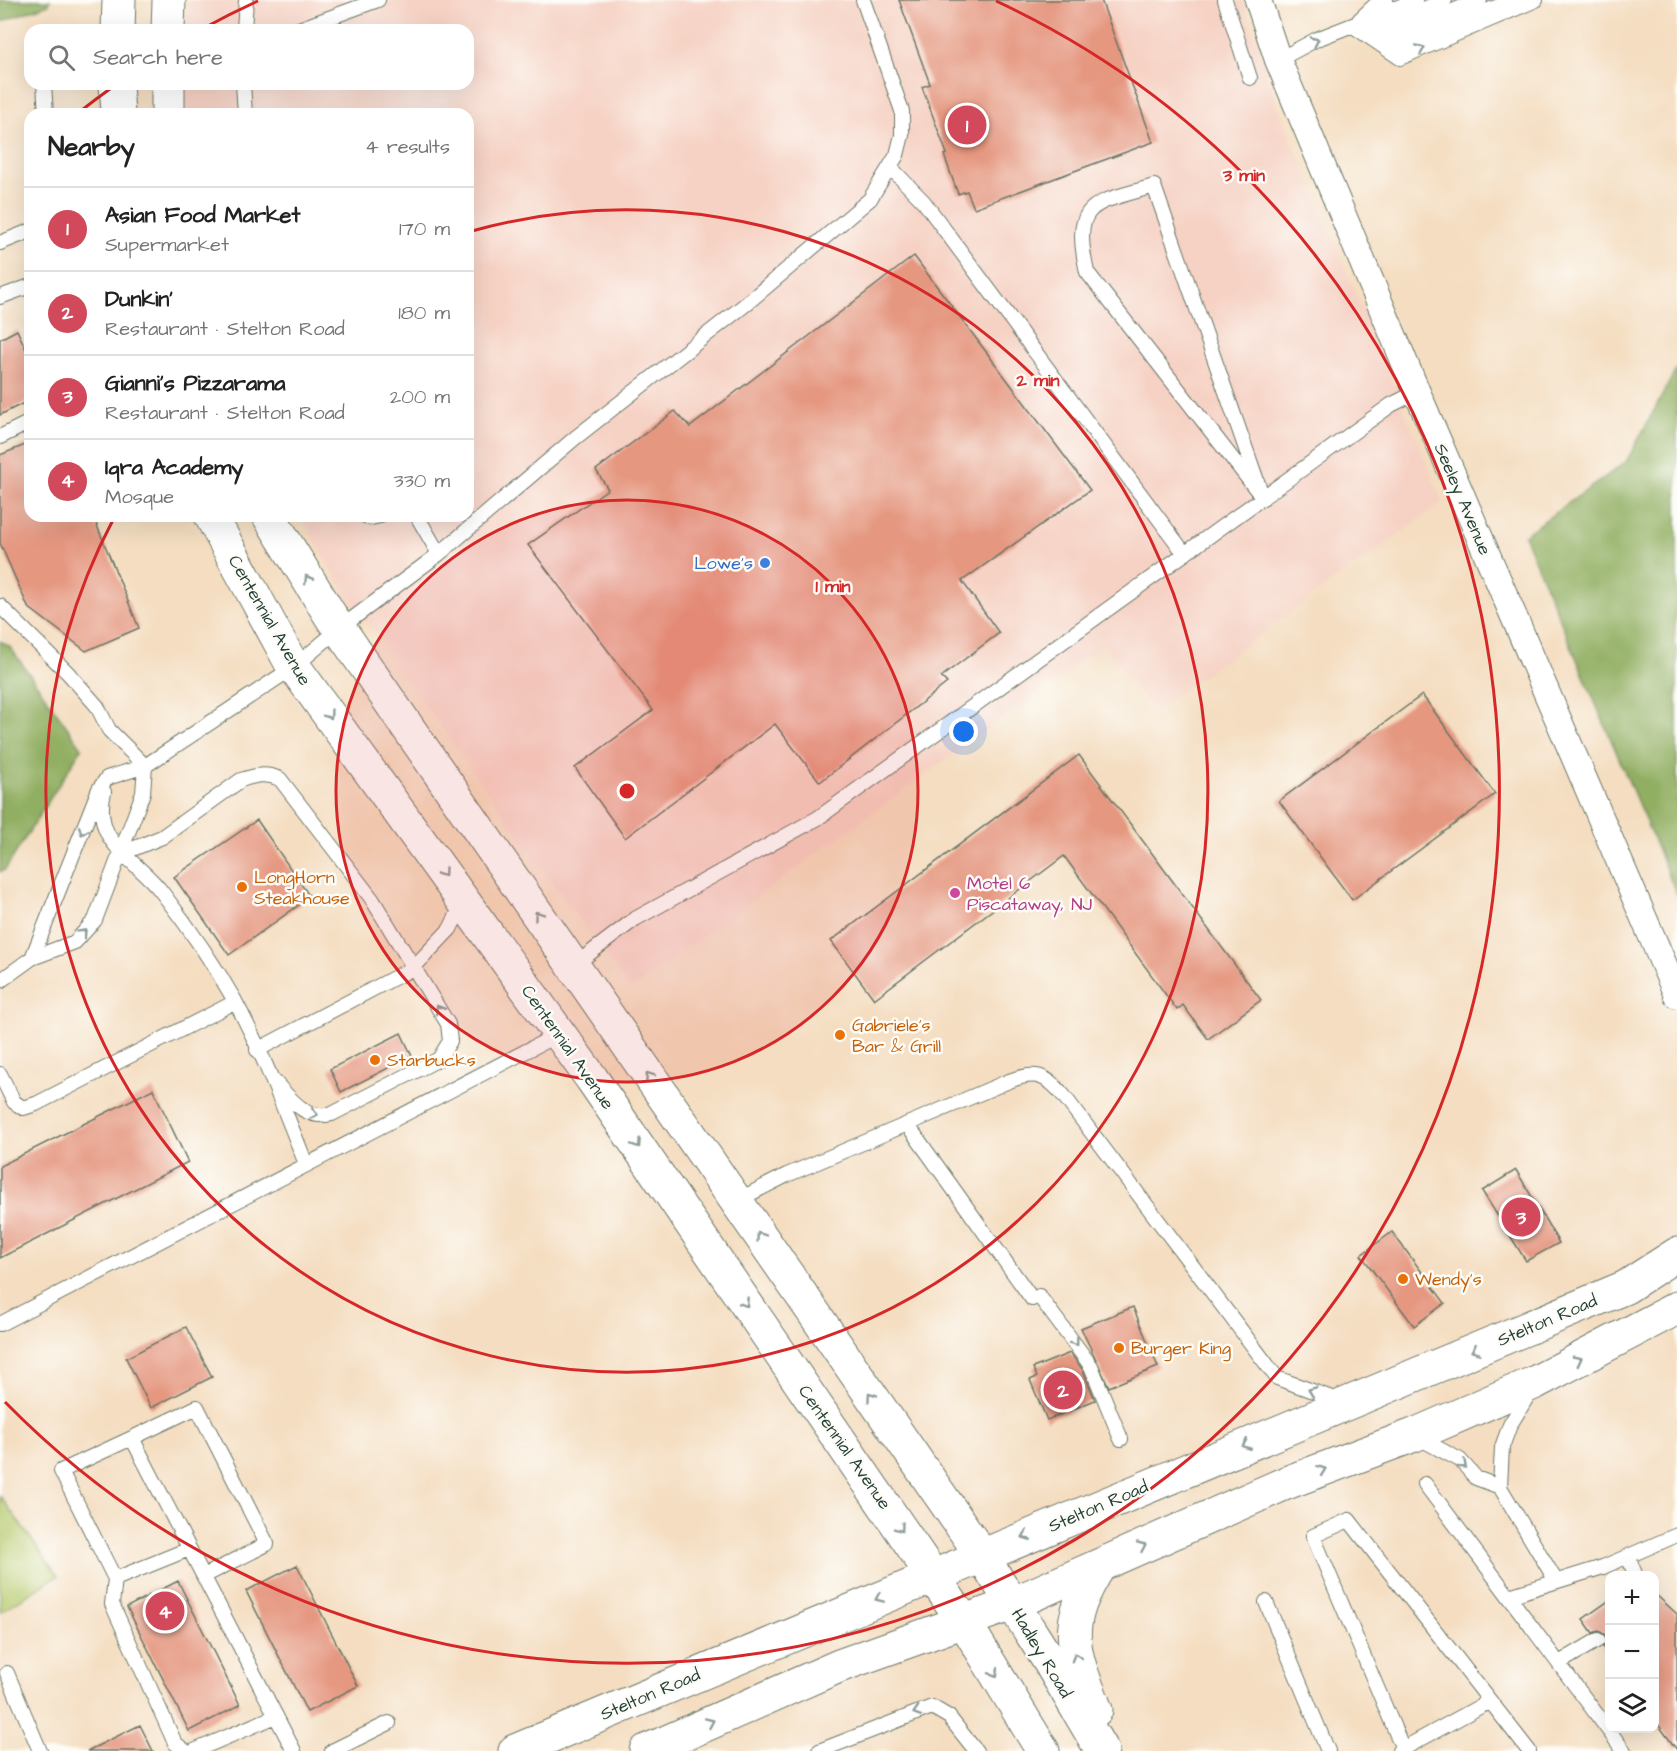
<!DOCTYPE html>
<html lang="en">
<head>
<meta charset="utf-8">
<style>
	body { margin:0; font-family:"Architects Daughter",sans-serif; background:#f2f2f2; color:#222 }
	.controls { position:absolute; right:18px; bottom:18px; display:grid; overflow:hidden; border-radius:12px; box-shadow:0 6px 24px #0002 }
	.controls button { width:54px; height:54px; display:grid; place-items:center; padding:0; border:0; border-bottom:2px solid #e0e0e0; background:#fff; color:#222; font:30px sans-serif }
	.you { position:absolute; left:964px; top:732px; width:21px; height:21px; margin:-15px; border:4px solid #fff; border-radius:50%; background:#1a73e8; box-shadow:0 0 0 9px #1a73e833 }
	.badge { display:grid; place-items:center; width:39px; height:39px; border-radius:50%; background:#d1495b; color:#fff; font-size:20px; font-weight:700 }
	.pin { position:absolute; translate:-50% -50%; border:3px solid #fff; box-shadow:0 2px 6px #0006 }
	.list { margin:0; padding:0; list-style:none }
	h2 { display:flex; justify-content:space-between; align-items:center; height:78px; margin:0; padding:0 24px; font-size:26px }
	h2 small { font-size:20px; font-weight:400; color:#767676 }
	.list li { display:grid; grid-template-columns:39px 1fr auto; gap:18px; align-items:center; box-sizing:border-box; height:84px; padding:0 24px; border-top:2px solid #e0e0e0 }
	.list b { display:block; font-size:22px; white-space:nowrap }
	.list p { margin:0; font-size:20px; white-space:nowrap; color:#767676 }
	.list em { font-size:20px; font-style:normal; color:#767676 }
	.icon { flex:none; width:33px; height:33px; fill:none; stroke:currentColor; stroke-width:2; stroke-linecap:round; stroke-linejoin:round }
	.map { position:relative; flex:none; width:1677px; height:1751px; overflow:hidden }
	.search { position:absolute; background:#fff; box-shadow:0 6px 24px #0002; left:24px; top:24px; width:450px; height:66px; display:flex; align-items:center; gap:15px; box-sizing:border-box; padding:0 21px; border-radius:18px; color:#767676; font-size:22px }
	.panel { position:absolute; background:#fff; box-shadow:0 6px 24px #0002; left:24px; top:108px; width:450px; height:414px; border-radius:18px }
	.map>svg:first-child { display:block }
	.built { fill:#f6d2c4 }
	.green { fill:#b7cb6f; stroke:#6b8452; stroke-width:1.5 }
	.forest { fill:#91af62; stroke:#58764b; stroke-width:1.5 }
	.building { fill:#e59780 }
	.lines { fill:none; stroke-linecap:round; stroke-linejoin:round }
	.service-casing { stroke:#6a7565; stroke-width:16 }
	.minor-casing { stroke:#6a7565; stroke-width:28 }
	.secondary-casing { stroke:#6a7565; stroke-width:35 }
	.service { stroke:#fff; stroke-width:14 }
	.minor { stroke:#fff; stroke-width:26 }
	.secondary { stroke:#fff; stroke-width:33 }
	.oneway { stroke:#8f9e9a }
	.ring { fill:none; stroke:#d62828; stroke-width:3 }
	.shop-dot { fill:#3f7fe0; stroke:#fdfcf7; stroke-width:2 }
	.food-dot { fill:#e8710a; stroke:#fdfcf7; stroke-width:2 }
	.hotel-dot { fill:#d1479c; stroke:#fdfcf7; stroke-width:2 }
	.labels { text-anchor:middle; stroke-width:5; stroke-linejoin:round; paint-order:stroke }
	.street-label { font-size:18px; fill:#1f3d34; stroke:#fdfcf7 }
	.shop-label { font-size:18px; fill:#366cbe; stroke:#fdfcf7; text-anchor:end }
	.food-label { font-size:18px; fill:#c56008; stroke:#fdfcf7; text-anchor:start }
	.hotel-label { font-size:18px; fill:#b23c85; stroke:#fdfcf7; text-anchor:start }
	.centre { fill:#d62828; stroke:#fdfcf7; stroke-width:3 }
	.ring-label { font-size:18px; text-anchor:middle; font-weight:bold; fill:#d62828; stroke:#fdfcf7; stroke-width:5; stroke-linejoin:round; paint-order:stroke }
</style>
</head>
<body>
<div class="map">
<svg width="1677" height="1751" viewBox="0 0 1677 1751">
	<rect width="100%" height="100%" fill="#fdfcf7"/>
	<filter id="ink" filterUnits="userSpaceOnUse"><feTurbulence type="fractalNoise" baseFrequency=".0167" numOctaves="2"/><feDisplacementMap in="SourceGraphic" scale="12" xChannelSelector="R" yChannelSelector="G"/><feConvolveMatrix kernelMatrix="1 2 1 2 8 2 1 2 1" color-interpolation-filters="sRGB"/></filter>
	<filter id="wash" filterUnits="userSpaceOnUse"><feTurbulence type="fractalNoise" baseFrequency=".008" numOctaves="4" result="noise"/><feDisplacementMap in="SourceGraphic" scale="24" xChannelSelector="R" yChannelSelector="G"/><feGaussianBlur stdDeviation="1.35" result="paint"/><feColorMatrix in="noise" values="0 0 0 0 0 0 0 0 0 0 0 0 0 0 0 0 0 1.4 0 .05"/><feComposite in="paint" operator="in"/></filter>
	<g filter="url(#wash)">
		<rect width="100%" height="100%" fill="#f4ddc0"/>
		<path class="built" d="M189,0h1054l36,110 164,392 -289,209 -51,-66 -473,345 -285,-397 -45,-77h168v-402h-283v-30h283v-54h-281z"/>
		<path class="green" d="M0,1496l58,80 -58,36z"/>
		<path class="forest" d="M0,0h50l-1,4 -49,18z
			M1677,368v216l-3,59 3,6v246l-153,-360 102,-73z
			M0,641l10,6 72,101 -77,122 -5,2z"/>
		<g id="blocks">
			<path class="building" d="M899,0h202l52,142 -179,66 -7,-17 -9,3 -14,-39 3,-1 -25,-67 8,-3z
				M914,256l176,234 -128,91 37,52 -58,44 6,6 -127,99 -45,-58 -150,114 -50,-70 78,-58 -125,-165 80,-56 -12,-19 79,-59 15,16z
				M17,330l13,28v42l-30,15v-76z
				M30,443v73h63l46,112 -53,23 -58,-44 -28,-64v-88z
				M1422,695l73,99 -143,106 -73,-99z
				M1079,755l182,245 -53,39 -25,-34 -6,5 -113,-154 -190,143 -43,-58z
				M257,820l53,77 -81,58 -55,-78z
				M401,1033l11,23 -71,36 -11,-23z
				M153,1089l35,73 -188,96v-92z
				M1516,1170l43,73 -33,18 -44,-70z
				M1392,1232l53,71 -31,23 -53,-71z
				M1133,1307l25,60 -49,20 -28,-59z
				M186,1327l26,50 -61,31 -25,-50z
				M1070,1353l13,17 12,30 -48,20 -17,-40 7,-3 -4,-9z
				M297,1565l61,121 -51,26 -61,-121z
				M178,1581l62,124 -51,26 -62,-124z
				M1654,1593l23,21v136l-23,-31z
				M1610,1600v56l-7,-9 4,-6 -2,-6 -6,-4 -6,2 -10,-14z
				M140,1725l13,26h-66z"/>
		</g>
	</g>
	<g filter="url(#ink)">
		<use href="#blocks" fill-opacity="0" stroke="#6a7565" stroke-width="1.5"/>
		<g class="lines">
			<g class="service-casing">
				<path id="service" d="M1225,0l25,78
					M1359,20l17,-16 10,-4
					M1373,25l18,-2 54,-23
					M1353,26l47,32 136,-58
					M244,30l2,-30
					M296,30l82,-30
					M1379,31l16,3 85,-34
					M1380,37l20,8 114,-45
					M1278,60l39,-21 99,-39
					M44,84l2,30
					M243,84l2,30
					M890,167l34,35 261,352
					M1154,186l109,312 -176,-226c-16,-72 7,-68 67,-86z
					M0,243l30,-12
					M0,297l30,-11
					M0,437l30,-15
					M365,516l6,2 9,-2
					M417,516l22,38
					M0,606l68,67 29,33 12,24 36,36 -2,27 -48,127 -20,22 -43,16 -32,23
					M104,792c-13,54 35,67 60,103 26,34 50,69 71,106 28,52 49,108 71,163
					M120,854l42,-17 79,-57c15,-5 25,-7 39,-1l92,120 76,125 2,17 -11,18 -107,55c-29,7 -43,-18 -61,-36
					M32,958l67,-169 8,-11 38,-12 149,-99 46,-39 99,-74 136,-116 171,-134 124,-105 27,-44 5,-20v-24l-39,-111
					M573,966l62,-47 183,-101 573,-413 26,-13
					M257,1050l156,-82 37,-39 13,-26
					M0,1074l14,28 9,6 13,-4 199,-102
					M907,1124l125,175
					M736,1201l51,-26 222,-94c26,-10 37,-7 55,15l213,282 63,23
					M1039,1296l52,70 30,73
					M0,1324l559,-290
					M1415,1436l45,24 16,18 24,9 2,-40 8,-22 20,-33
					M132,1438l65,-31 70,137 -63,32
					M1425,1484l199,267
					M1500,1487l56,94
					M189,1549l-74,30 -54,-108 71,-33 162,313
					M1628,1557l8,19
					M115,1579l-3,25 63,139 10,8
					M1509,1596l94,-29 74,-32
					M1266,1602l62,149
					M1559,1663l39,-23
					M7,1673l33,78
					M1403,1749l-90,-213 36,-16 180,231
					M194,1751l82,-35
					M332,1751l57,-28
					M819,1751l113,-44 17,10 27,34
					M1399,1751l91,-50"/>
			</g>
			<g class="minor-casing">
				<path id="minor" d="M1258,0l20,60 139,332 260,603"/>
			</g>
			<g class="secondary-casing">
				<path id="secondary" d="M118,30l1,-30
					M168,30l1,-30
					M116,84l2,30
					M168,114v-30
					M211,516l79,145 302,418 373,544 78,128
					M269,516l63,102 649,936 68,107 53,90
					M1096,1710c-25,-63 -34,-84 4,-145
					M515,1751l1111,-464 51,-33
					M646,1751l193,-85 173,-62 274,-121 128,-48 122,-53 141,-74"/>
			</g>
			<use href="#service" class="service"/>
			<use href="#minor" class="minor"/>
			<use href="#secondary" class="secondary"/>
		</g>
		<defs><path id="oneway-chevron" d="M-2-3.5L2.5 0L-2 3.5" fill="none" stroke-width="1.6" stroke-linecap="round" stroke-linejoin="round" transform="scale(1.5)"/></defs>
		<g class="oneway">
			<use href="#oneway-chevron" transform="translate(1315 41) rotate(-25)"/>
			<use href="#oneway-chevron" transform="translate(1421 49) rotate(-23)"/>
			<use href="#oneway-chevron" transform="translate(308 579) rotate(-122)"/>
			<use href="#oneway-chevron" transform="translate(329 715) rotate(54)"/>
			<use href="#oneway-chevron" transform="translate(83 831) rotate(111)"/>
			<use href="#oneway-chevron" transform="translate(443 873) rotate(54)"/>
			<use href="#oneway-chevron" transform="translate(538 915) rotate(-125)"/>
			<use href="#oneway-chevron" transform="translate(83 933) rotate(-47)"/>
			<use href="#oneway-chevron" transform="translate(439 1009) rotate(-122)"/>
			<use href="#oneway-chevron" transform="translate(649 1076) rotate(-125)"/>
			<use href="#oneway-chevron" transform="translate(314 1114) rotate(11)"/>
			<use href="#oneway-chevron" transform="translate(637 1144) rotate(56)"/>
			<use href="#oneway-chevron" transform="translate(760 1236) rotate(-125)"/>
			<use href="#oneway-chevron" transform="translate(745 1303) rotate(56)"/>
			<use href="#oneway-chevron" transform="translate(1075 1342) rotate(52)"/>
			<use href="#oneway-chevron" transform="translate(1475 1350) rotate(158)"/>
			<use href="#oneway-chevron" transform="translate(1578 1360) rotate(-27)"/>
			<use href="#oneway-chevron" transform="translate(1312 1391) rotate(-160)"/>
			<use href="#oneway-chevron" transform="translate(871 1396) rotate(-125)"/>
			<use href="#oneway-chevron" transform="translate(1246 1445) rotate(158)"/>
			<use href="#oneway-chevron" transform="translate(1463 1465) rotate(42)"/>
			<use href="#oneway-chevron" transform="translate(1322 1470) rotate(-21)"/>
			<use href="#oneway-chevron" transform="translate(900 1528) rotate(55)"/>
			<use href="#oneway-chevron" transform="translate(1026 1536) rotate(158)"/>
			<use href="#oneway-chevron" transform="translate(1142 1546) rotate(-24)"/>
			<use href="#oneway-chevron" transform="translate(879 1598) rotate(157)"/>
			<use href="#oneway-chevron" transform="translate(1076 1657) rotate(-107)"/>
			<use href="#oneway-chevron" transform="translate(995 1673) rotate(59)"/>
			<use href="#oneway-chevron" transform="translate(917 1712) rotate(162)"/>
			<use href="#oneway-chevron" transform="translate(710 1722) rotate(-24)"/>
		</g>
	</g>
	<circle cx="627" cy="791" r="291" fill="#d62828" fill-opacity=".12"/>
	<g class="ring">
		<circle cx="627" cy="791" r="291"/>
		<path d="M472 231A581 581 0 1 1 114 518"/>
		<path d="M78 113A872 872 0 0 1 114 86M204 28A872 872 0 0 1 258 1M996 1A872 872 0 1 1 5 1402"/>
	</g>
	<circle class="shop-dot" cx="765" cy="563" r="6"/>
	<g class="food-dot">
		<circle cx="242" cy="887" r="6"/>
		<circle cx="840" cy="1035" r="6"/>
		<circle cx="375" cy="1060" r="6"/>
		<circle cx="1403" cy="1279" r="6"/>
		<circle cx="1119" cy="1348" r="6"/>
	</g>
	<circle class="hotel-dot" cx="955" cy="893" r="6"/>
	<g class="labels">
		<g class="street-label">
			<text transform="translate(1463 499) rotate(67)" y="6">Seeley Avenue</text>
			<text transform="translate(270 620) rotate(60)" y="6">Centennial Avenue</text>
			<text transform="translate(568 1047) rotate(55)" y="6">Centennial Avenue</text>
			<text transform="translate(1547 1320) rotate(-23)" y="6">Stelton Road</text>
			<text transform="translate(845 1447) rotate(55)" y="6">Centennial Avenue</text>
			<text transform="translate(1098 1506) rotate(-23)" y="6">Stelton Road</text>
			<text transform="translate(1042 1653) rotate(59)" y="6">Hadley Road</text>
			<text transform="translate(650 1694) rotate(-23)" y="6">Stelton Road</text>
		</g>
		<g class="shop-label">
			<text x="753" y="569">Lowe's</text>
		</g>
		<g class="food-label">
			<text x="254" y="883">LongHorn<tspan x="254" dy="21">Steakhouse</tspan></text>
			<text x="852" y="1031">Gabriele's<tspan x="852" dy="21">Bar &amp; Grill</tspan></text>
			<text x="387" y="1066">Starbucks</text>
			<text x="1415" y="1285">Wendy's</text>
			<text x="1131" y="1354">Burger King</text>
		</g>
		<g class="hotel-label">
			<text x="967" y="889">Motel 6<tspan x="967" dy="21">Piscataway, NJ</tspan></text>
		</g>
	</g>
	<circle cx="627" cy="791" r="9" class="centre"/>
	<g class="ring-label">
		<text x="1244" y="181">3 min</text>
		<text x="1038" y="386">2 min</text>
		<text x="833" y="592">1 min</text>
	</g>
</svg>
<div class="controls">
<button>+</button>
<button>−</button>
<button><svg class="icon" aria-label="layers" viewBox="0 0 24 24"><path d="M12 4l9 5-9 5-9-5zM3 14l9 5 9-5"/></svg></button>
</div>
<div class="you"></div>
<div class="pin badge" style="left:967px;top:125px">1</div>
<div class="pin badge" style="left:1063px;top:1390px">2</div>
<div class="pin badge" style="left:1521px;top:1217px">3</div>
<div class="pin badge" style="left:165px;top:1611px">4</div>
<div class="search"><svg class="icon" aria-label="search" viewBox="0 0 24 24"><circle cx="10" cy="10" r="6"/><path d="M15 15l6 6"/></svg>Search here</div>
<section class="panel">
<h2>Nearby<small>4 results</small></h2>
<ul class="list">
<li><span class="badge">1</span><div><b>Asian Food Market</b><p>Supermarket</p></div><em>170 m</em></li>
<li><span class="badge">2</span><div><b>Dunkin'</b><p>Restaurant · Stelton Road</p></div><em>180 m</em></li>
<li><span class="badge">3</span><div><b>Gianni's Pizzarama</b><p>Restaurant · Stelton Road</p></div><em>200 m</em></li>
<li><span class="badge">4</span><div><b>Iqra Academy</b><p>Mosque</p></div><em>330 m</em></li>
</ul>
</section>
</div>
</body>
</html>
